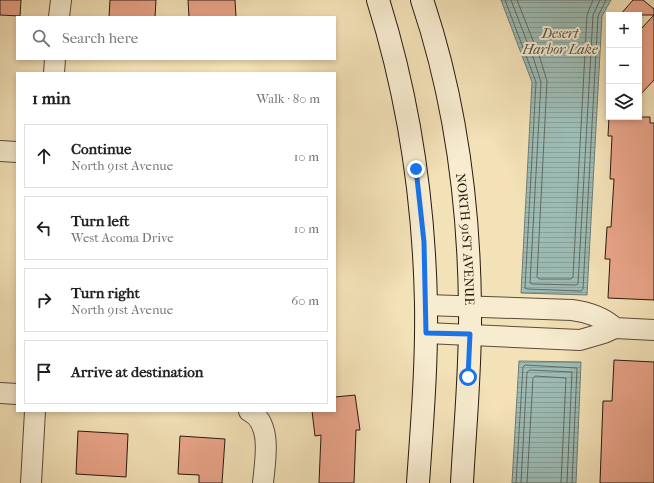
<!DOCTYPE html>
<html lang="en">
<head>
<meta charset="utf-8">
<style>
	body { margin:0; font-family:"IM FELL French Canon",serif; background:#f6f6f6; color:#202124 }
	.controls { position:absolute; right:12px; top:12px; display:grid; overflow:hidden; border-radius:0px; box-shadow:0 2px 6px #0003 }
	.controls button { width:36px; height:36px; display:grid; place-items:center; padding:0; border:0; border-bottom:1px solid #e0e0e0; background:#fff; color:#202124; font:20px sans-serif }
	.stop { position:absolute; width:12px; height:12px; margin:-9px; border:3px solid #1a73e8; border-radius:50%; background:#fff }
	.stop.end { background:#1a73e8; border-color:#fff; box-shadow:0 1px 4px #0008 }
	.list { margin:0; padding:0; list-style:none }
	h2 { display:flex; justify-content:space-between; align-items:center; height:52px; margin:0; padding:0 16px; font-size:17px }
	h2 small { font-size:13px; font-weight:400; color:#757577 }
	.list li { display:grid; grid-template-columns:26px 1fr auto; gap:12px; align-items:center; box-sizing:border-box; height:64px; margin:0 8px 8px; padding:0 8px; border:1px solid #e0e0e0; border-radius:0px }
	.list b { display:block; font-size:15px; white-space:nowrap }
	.list p { margin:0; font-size:13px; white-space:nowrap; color:#757577 }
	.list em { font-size:13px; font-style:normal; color:#757577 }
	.icon { flex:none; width:22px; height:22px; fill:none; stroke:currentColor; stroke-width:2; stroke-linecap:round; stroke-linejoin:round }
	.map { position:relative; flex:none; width:654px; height:483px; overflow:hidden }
	.search { position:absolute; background:#fff; box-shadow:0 2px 6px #0003; left:16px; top:16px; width:320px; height:44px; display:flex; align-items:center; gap:10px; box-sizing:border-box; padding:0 14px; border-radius:0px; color:#757577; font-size:15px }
	.panel { position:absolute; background:#fff; box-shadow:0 2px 6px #0003; left:16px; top:72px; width:320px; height:340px; border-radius:0px }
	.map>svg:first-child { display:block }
	.water { fill:url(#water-rules); stroke:#6e7b73 }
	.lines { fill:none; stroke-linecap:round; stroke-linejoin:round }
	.shore { stroke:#626a62; stroke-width:1 }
	.building { fill:#e9a489; stroke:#281910 }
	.street-casing { stroke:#5b4b3a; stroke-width:22 }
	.secondary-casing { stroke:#281910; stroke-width:24 }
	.street { stroke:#f7ecd0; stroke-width:20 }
	.secondary { stroke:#f7ecd0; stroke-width:22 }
	.route { stroke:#1a73e8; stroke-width:5 }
	.labels { text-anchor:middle; stroke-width:4; stroke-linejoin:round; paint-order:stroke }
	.street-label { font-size:13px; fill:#281910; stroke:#f7ecd0 }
	.water-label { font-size:14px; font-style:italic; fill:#51524a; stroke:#f7ecd0 }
</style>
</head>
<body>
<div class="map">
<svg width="654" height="483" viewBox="0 0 654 483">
	<defs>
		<pattern id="water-rules" width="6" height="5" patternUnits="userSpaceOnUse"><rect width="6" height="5" fill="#9dbcb5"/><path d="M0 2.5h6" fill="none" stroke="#87a19b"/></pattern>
	</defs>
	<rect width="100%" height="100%" fill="#f3e1b7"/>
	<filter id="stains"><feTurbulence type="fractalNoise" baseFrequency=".005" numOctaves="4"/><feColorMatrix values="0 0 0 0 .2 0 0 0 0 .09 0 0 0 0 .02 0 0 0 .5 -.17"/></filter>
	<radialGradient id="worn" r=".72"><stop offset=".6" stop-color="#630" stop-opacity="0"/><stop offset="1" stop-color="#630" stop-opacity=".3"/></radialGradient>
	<path class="water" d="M501,0h110l-9,16 -15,279 -66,-2 11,-211z
		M519,361l62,1 -5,121h-64z"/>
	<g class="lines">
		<path class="shore" d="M505,0l31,82 -11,206 2,1 54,2 2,-2 15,-273 8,-16
			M511,0l23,60 7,22 -11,201 2,1 44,1 2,-1 15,-269 7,-15
			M517,0l23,58 7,23 -10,196 2,2h32l2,-2 14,-262 6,-15
			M516,483l7,-116 2,-2 52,3 -5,115
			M521,483l6,-111 3,-2 42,2 -5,111
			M527,483l6,-105 2,-2 31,2 -5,105"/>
	</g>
	<path class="building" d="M0,0h21l-1,16 -20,-1z
		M110,0h46l-1,17h-46z
		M188,0h47l1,17h-47z
		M633,0h10l11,9v71l-15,16v-65l15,-16h-34z
		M609,117h41v6h4v177l-46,-2 2,-39h-5l2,-32h4l3,-48h-4l2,-43h-4z
		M614,360l40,2v121h-54l3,-82h9z
		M355,395l5,35h-4l-2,53h-35l2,-48 -6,1 -3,-25h23v-14z
		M78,431l50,3 -2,43 -50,-3z
		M180,436l45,3 -3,44h-23v-8l-21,-1z"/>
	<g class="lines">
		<g class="street-casing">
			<path id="street" d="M59,17l2,-17
				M54,73l1,-14
				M0,151l17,1
				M426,305l146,5c16,2 31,7 43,18
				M426,333l154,7 24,-7 11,-5 39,2
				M0,393l17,1
				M249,411c24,12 16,50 14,72
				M31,483l4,-72"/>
		</g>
		<g class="secondary-casing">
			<g id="secondary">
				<path d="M378,0c31,99 46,201 48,304 1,60 -4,120 -8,179"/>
				<path id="s1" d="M422,0c33,98 47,204 48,307 1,59 -5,118 -8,176"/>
			</g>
		</g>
		<use href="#street" class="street"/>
		<use href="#secondary" class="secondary"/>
	</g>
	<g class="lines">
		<path class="route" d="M416,169l8,73 2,91 44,1 -2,43"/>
	</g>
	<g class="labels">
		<g class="street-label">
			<text dy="5" stroke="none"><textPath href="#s1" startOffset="244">NORTH 91ST AVENUE</textPath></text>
		</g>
		<g class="water-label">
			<text x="560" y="38">Desert<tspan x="560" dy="16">Harbor Lake</tspan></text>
		</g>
	</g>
	<rect width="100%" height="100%" filter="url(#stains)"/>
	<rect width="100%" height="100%" fill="url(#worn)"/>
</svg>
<div class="controls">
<button>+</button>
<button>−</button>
<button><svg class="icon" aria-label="layers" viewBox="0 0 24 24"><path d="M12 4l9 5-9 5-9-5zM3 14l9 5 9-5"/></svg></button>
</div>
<div class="stop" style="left:468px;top:377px"></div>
<div class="stop end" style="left:416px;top:169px"></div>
<div class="search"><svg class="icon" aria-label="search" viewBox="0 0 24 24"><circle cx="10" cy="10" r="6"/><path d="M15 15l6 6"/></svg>Search here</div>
<section class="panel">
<h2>1 min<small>Walk · 80 m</small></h2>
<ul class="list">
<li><svg class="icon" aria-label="ahead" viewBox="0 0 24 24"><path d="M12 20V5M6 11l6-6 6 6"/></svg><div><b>Continue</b><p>North 91st Avenue</p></div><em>10 m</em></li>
<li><svg class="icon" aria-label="left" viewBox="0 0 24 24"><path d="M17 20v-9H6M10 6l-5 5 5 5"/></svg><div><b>Turn left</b><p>West Acoma Drive</p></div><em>10 m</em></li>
<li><svg class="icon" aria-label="right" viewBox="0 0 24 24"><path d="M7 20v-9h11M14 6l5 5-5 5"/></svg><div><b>Turn right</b><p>North 91st Avenue</p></div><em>60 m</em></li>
<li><svg class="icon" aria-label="arrive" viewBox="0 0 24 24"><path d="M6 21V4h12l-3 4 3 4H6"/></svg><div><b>Arrive at destination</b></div></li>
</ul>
</section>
</div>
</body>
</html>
